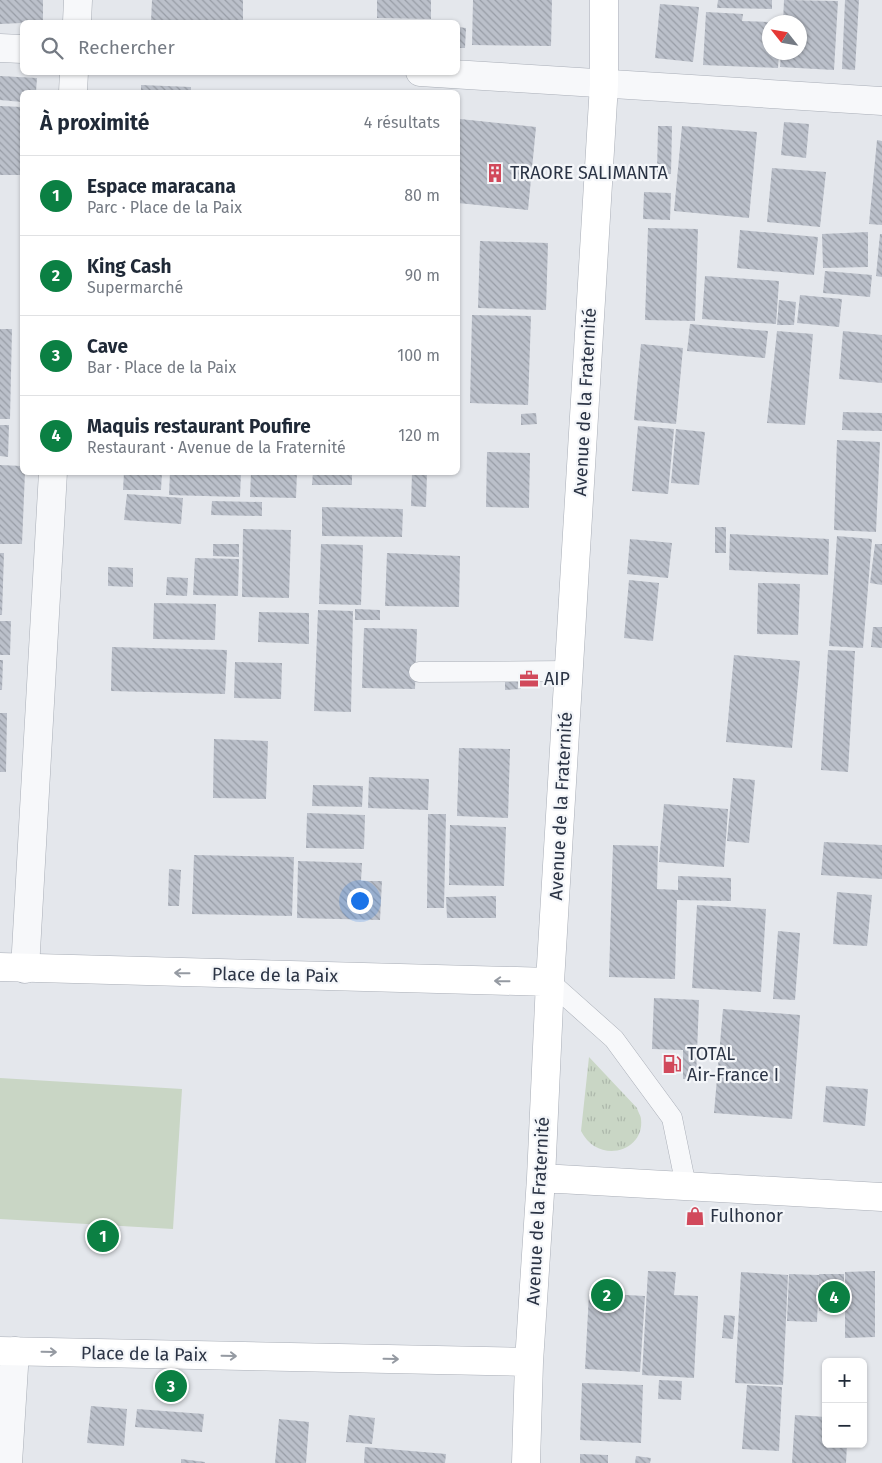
<!DOCTYPE html>
<html lang="fr">
<head>
<meta charset="utf-8">
<style>
	body { margin:0; font-family:"Fira Sans",sans-serif; background:#f6f6f7; color:#1f2937 }
	.controls { position:absolute; right:15px; bottom:15px; display:grid; overflow:hidden; border-radius:8px; box-shadow:0 1px 4px #0004 }
	.controls button { width:45px; height:45px; display:grid; place-items:center; padding:0; border:0; border-bottom:1px solid #e0e1e3; background:#fff; color:#1f2937; font:25px sans-serif }
	.compass { position:absolute; left:762px; top:15px; width:45px; height:45px; border-radius:50%; background:#fff; box-shadow:0 1px 4px #0004; rotate:301deg }
	.you { position:absolute; left:359px; top:900px; width:18px; height:18px; margin:-12px; border:4px solid #fff; border-radius:50%; background:#1a73e8; box-shadow:0 0 0 8px #1a73e833 }
	.badge { display:grid; place-items:center; width:32px; height:32px; border-radius:50%; background:#0b8043; color:#fff; font-size:16px; font-weight:700 }
	.pin { position:absolute; translate:-50% -50%; border:2px solid #fff; box-shadow:0 1px 5px #0006 }
	.list { margin:0; padding:0; list-style:none }
	h2 { display:flex; justify-content:space-between; align-items:center; height:65px; margin:0; padding:0 20px; font-size:21px }
	h2 small { font-size:16px; font-weight:400; color:#747a83 }
	.list li { display:grid; grid-template-columns:32px 1fr auto; gap:15px; align-items:center; box-sizing:border-box; height:80px; padding:0 20px; border-top:1px solid #e0e1e3 }
	.list b { display:block; font-size:19px; white-space:nowrap }
	.list p { margin:0; font-size:16px; white-space:nowrap; color:#747a83 }
	.list em { font-size:16px; font-style:normal; color:#747a83 }
	.icon { flex:none; width:28px; height:28px; fill:none; stroke:currentColor; stroke-width:2; stroke-linecap:round; stroke-linejoin:round }
	.map { position:relative; flex:none; width:882px; height:1463px; overflow:hidden }
	.search { position:absolute; background:#fff; box-shadow:0 1px 4px #0004; left:20px; top:20px; width:440px; height:55px; display:flex; align-items:center; gap:12px; box-sizing:border-box; padding:0 18px; border-radius:8px; color:#747a83; font-size:19px }
	.panel { position:absolute; background:#fff; box-shadow:0 1px 4px #0004; left:20px; top:90px; width:440px; height:385px; border-radius:8px }
	.map>svg:first-child { display:block }
	.grass { fill:url(#grass-tufts) }
	.green { fill:#c9d6c5 }
	.building { fill:url(#building-back-hatch) }
	.lines { fill:none; stroke-linecap:round; stroke-linejoin:round }
	.service-casing { stroke:#a9aeb7; stroke-width:21 }
	.minor-casing { stroke:#a9aeb7; stroke-width:29 }
	.secondary-casing { stroke:#a9aeb7; stroke-width:29 }
	.service { stroke:#f7f8fa; stroke-width:20 }
	.minor { stroke:#f7f8fa; stroke-width:28 }
	.secondary { stroke:#fff; stroke-width:28 }
	.oneway { stroke:#959aa2 }
	.labels { text-anchor:middle; stroke-width:4.5; stroke-linejoin:round; paint-order:stroke }
	.poi-label { font-size:18px; fill:#2b3445; stroke:#f4f6f9; text-anchor:start }
	.street-label { font-size:18px; fill:#2b3445; stroke:#f4f6f9 }
</style>
</head>
<body>
<div class="map">
<svg width="882" height="1463" viewBox="0 0 882 1463">
	<defs>
		<pattern id="grass-tufts" width="24" height="20" patternUnits="userSpaceOnUse" patternTransform="scale(1.25)"><rect width="24" height="20" fill="#c9d6c5"/><path d="M3 7l-1-3M5 7V3M7 7l1-3M15 17l-1-3M17 17v-4M19 17l1-3" fill="none" stroke="#adb8ab"/></pattern>
		<pattern id="building-back-hatch" width="6" height="6" patternUnits="userSpaceOnUse" patternTransform="scale(1.25)"><rect width="6" height="6" fill="#bbc0ca"/><path d="M-1 5l2 2M0 0l6 6M5-1l2 2" fill="none" stroke="#989da6"/></pattern>
	</defs>
	<rect width="100%" height="100%" fill="#e4e7ec"/>
	<path class="grass" d="M589,1057l48,51c1,4 4,8 4,11 4,33 -43,46 -60,12z"/>
	<path class="green" d="M0,1078l182,11 -9,140 -173,-10z"/>
	<path class="building" d="M0,0h43v22l-43,2z
		M152,0h91v22h-92z
		M377,0h54v19l-54,-1z
		M473,0h79l-1,46 -79,-1z
		M718,0h54v9l-55,-1z
		M784,0l54,1 -4,69 -54,-3 1,-15h19v-30h-17z
		M845,0h14l-4,70 -13,-1z
		M660,4l39,3 -6,55 -38,-4z
		M706,12l37,2 -1,7 26,1v20l2,1v9h9l-1,16 -75,-3z
		M458,27l8,1 -1,20h-7z
		M0,76l37,2 -1,14h-14v10l-22,-2z
		M141,85l50,2v5h-50z
		M0,106l22,1v68h-22z
		M460,119l76,8 -8,83 -70,-7v-60z
		M784,122l25,2 -3,34 -25,-3z
		M658,126h14l-1,48 -14,-1z
		M682,126l75,6 -8,86 -75,-7z
		M877,140l5,1v84l-13,-1z
		M772,168l54,4 -6,55 -53,-5z
		M644,192l27,1 -1,27 -27,-1z
		M648,228l50,1 -3,92 -50,-1z
		M740,230l78,7 -4,38 -77,-7z
		M868,232v35l-45,1 -1,-34z
		M880,234h2v43l-6,-1z
		M480,241l68,2 -2,67 -68,-2z
		M825,271l47,4 -2,22 -47,-4z
		M705,276l74,5 -3,43 -74,-5z
		M800,295l42,4 -3,28 -42,-4z
		M779,300l17,2 -2,23h-17z
		M472,315l59,1 -3,89 -58,-2z
		M690,324l78,7 -3,27 -78,-7z
		M0,329h12l-2,90h-10z
		M777,331l36,3 -8,91 -38,-2z
		M843,331l39,4v48l-43,-4z
		M641,344l42,4 -7,76 -42,-4z
		M843,412l39,1v18l-40,-1z
		M536,413l1,11 -16,1v-11z
		M0,425h9l-1,32 -8,-1z
		M638,426l36,3 -6,65 -36,-3z
		M676,429l29,3 -6,53 -28,-2z
		M837,440l43,2 -4,90 -42,-2z
		M487,452l43,1 -1,55 -43,-1z
		M0,465l22,1v6h3l-3,72h-22z
		M124,472h38l-1,18h-38z
		M170,472h71l-1,25 -71,-2z
		M251,472h46l-1,26 -46,-1z
		M313,472h39v13h-40z
		M412,472h15l-1,35 -15,-1z
		M127,494l56,4 -2,26 -57,-4z
		M212,501l50,1v14l-51,-1z
		M322,507l81,2 -1,28 -80,-1z
		M715,527h11v26h-11z
		M243,529l48,1 -2,68 -47,-1z
		M730,534l99,5 -1,36 -99,-5z
		M837,536l35,3 -9,109 -34,-2z
		M630,539l42,4 -4,35 -41,-4z
		M213,544h26v13l-26,-1z
		M321,544l42,1 -2,60 -42,-1z
		M875,544h7v41l-12,-2z
		M0,553h4l-2,62h-2z
		M387,553l73,3 -1,51 -74,-1z
		M195,558l44,1 -1,37 -45,-1z
		M108,567l25,1v19l-25,-1z
		M167,577l21,1 -1,18 -21,-1z
		M629,580l30,3 -6,58 -29,-3z
		M758,583l42,1 -2,51 -41,-1z
		M154,603l62,1 -1,36 -62,-1z
		M355,609l25,1v10h-25z
		M318,610l35,1 -2,101 -37,-1z
		M259,612l50,1v31l-51,-2z
		M0,621h11l-1,34h-10z
		M873,627h9v21l-11,-1z
		M364,628l53,1 -2,60 -53,-1z
		M112,647l115,3 -2,44 -114,-3z
		M828,650l27,1 -7,121 -27,-2z
		M734,655l66,6 -8,87 -66,-6z
		M0,660h3l-1,30h-2z
		M235,662l47,1 -1,36 -47,-1z
		M521,672v17l-16,1v-17z
		M0,713h7l-1,59h-6z
		M214,739l54,2 -2,58 -53,-1z
		M459,748l51,1 -2,69 -51,-2z
		M369,777l60,2 -1,31 -60,-2z
		M733,778l22,2 -6,63 -22,-2z
		M313,785l50,1 -1,21 -50,-1z
		M664,804l64,5 -4,58 -65,-5z
		M307,813l58,2 -1,34 -58,-1z
		M428,814h18l-2,94h-17z
		M450,825l56,2 -2,59 -55,-1z
		M824,842l58,3v34l-61,-4z
		M613,845l45,1 -1,43 21,1v-14l53,2v23l-54,-1 -2,79 -66,-2z
		M194,855l100,2 -2,59 -100,-2z
		M298,861l64,2 -1,18h21l-2,39 -83,-2z
		M169,869l12,1 -2,36h-11z
		M837,892l35,3 -5,51 -34,-2z
		M496,896v22h-49l-1,-21z
		M697,905l69,4 -5,83 -69,-4z
		M778,931l22,2 -5,67 -22,-1z
		M654,998l45,2 -3,79h-13v-29l-31,-1z
		M723,1009l77,6 -8,104 -78,-6z
		M826,1086l42,3 -3,37 -42,-4z
		M648,1271l28,1 -2,23 24,1 -4,82 -52,-3z
		M875,1271v66l-30,1v-66z
		M741,1272l47,3 -5,110 -48,-2z
		M789,1274l30,1 -2,47 -30,-1z
		M819,1274h25v37h-25z
		M589,1293l56,3 -5,76 -55,-3z
		M724,1315l11,1 -2,23 -11,-1z
		M659,1380l23,1 -1,19 -23,-1z
		M582,1383l61,2 -2,58 -61,-3z
		M747,1385l35,2 -3,64 -37,-2z
		M91,1406l36,3 -3,37 -37,-3z
		M137,1409l67,5 -2,18 -67,-5z
		M349,1415l26,3 -3,26 -26,-2z
		M795,1415l31,2v27h21l-1,19h-54z
		M279,1419l30,3 -3,41h-31z
		M365,1447l81,7 -1,9h-81z
		M580,1454l28,1v8h-28z
		M636,1456l15,2 -1,5h-15z
		M181,1459l24,3v1h-24z"/>
	<g class="lines">
		<g class="service-casing">
			<path id="service" d="M419,672l149,-1
				M550,982l64,57 58,79 14,68"/>
		</g>
		<g class="minor-casing">
			<path id="minor" d="M77,22l1,-22
				M0,48l22,1
				M420,72l462,29
				M73,92l1,-20
				M25,969l28,-497
				M8,1463l7,-112"/>
		</g>
		<g class="secondary-casing">
			<path id="secondary" d="M0,967l550,15
				M541,1178l341,19
				M0,1351l529,11
				M526,1463l3,-101 12,-184 9,-196 54,-898v-84"/>
		</g>
		<use href="#service" class="service"/>
		<use href="#minor" class="minor"/>
		<use href="#secondary" class="secondary"/>
	</g>
	<defs><path id="oneway-shaft" d="M-6 0H5M1.5-3L5.5 0L1.5 3" fill="none" stroke-width="1.6" stroke-linecap="round" stroke-linejoin="round" transform="scale(1.25)"/></defs>
	<g class="oneway">
		<use href="#oneway-shaft" transform="translate(182 973) rotate(-179)"/>
		<use href="#oneway-shaft" transform="translate(502 981) rotate(-179)"/>
		<use href="#oneway-shaft" transform="translate(49 1352) rotate(1)"/>
		<use href="#oneway-shaft" transform="translate(229 1356) rotate(1)"/>
		<use href="#oneway-shaft" transform="translate(391 1359) rotate(1)"/>
	</g>
	<defs>
		<g id="building-bare" transform="scale(1.5)"><path d="M-4-6H4V6H1V3H-1V6H-4ZM-2.5-4.3h1.7v1.8h-1.7ZM.8-4.3h1.7v1.8H.8ZM-2.5-1h1.7V.8h-1.7ZM.8-1h1.7V.8H.8Z" fill="#d1495b" stroke="#f4f6f9" stroke-width="2.5" paint-order="stroke"/></g>
		<g id="office-bare" transform="scale(1.5)"><path d="M-6-3h4V-5.5h4V-3h4V5H-6ZM-1-4.5V-3h2v-1.5ZM-6 0V1H6V0Z" fill="#d1495b" stroke="#f4f6f9" stroke-width="2.5" paint-order="stroke"/></g>
		<g id="fuel-bare" transform="scale(1.5)"><path d="M-5.5-6h7V0h2V4h1.3V-2.5L3-4.5l.8-.8L6-3V5H2.5V1h-1V6h-7ZM-4.2-4.7v3.2H.2V-4.7Z" fill="#d1495b" stroke="#f4f6f9" stroke-width="2.5" paint-order="stroke"/></g>
		<g id="shop-bare" transform="scale(1.5)"><path d="M-5-2.5h2.3a2.7 3.5 0 0 1 5.4 0H5L5.5 6h-11ZM-1.5-2.5h3a1.5 2.3 0 0 0-3 0Z" fill="#d1495b" stroke="#f4f6f9" stroke-width="2.5" paint-order="stroke"/></g>
	</defs>
	<g fill-rule="evenodd">
		<use href="#building-bare" x="495" y="173"/>
		<use href="#office-bare" x="529" y="679"/>
		<use href="#fuel-bare" x="672" y="1064"/>
		<use href="#shop-bare" x="695" y="1216"/>
	</g>
	<g class="labels">
		<g class="poi-label">
			<text x="510" y="179">TRAORE SALIMANTA</text>
			<text x="544" y="685">AIP</text>
			<text x="687" y="1060">TOTAL<tspan x="687" dy="21">Air-France I</tspan></text>
			<text x="710" y="1222">Fulhonor</text>
		</g>
		<g class="street-label">
			<text transform="translate(585 402) rotate(-87)" y="6">Avenue de la Fraternité</text>
			<text transform="translate(561 806) rotate(-87)" y="6">Avenue de la Fraternité</text>
			<text transform="translate(275 975) rotate(1)" y="6">Place de la Paix</text>
			<text transform="translate(538 1211) rotate(-87)" y="6">Avenue de la Fraternité</text>
			<text transform="translate(144 1354) rotate(1)" y="6">Place de la Paix</text>
		</g>
	</g>
</svg>
<div class="controls">
<button>+</button>
<button>−</button>
</div>
<svg class="compass" viewBox="-18 -18 36 36"><path d="M0-13l5 13h-10z" fill="#e53935"/><path d="M0 13l5-13h-10z" fill="#747a83"/></svg>
<div class="you"></div>
<div class="pin badge" style="left:103px;top:1236px">1</div>
<div class="pin badge" style="left:607px;top:1295px">2</div>
<div class="pin badge" style="left:171px;top:1386px">3</div>
<div class="pin badge" style="left:834px;top:1297px">4</div>
<div class="search"><svg class="icon" aria-label="search" viewBox="0 0 24 24"><circle cx="10" cy="10" r="6"/><path d="M15 15l6 6"/></svg>Rechercher</div>
<section class="panel">
<h2>À proximité<small>4 résultats</small></h2>
<ul class="list">
<li><span class="badge">1</span><div><b>Espace maracana</b><p>Parc · Place de la Paix</p></div><em>80 m</em></li>
<li><span class="badge">2</span><div><b>King Cash</b><p>Supermarché</p></div><em>90 m</em></li>
<li><span class="badge">3</span><div><b>Cave</b><p>Bar · Place de la Paix</p></div><em>100 m</em></li>
<li><span class="badge">4</span><div><b>Maquis restaurant Poufire</b><p>Restaurant · Avenue de la Fraternité</p></div><em>120 m</em></li>
</ul>
</section>
</div>
</body>
</html>
